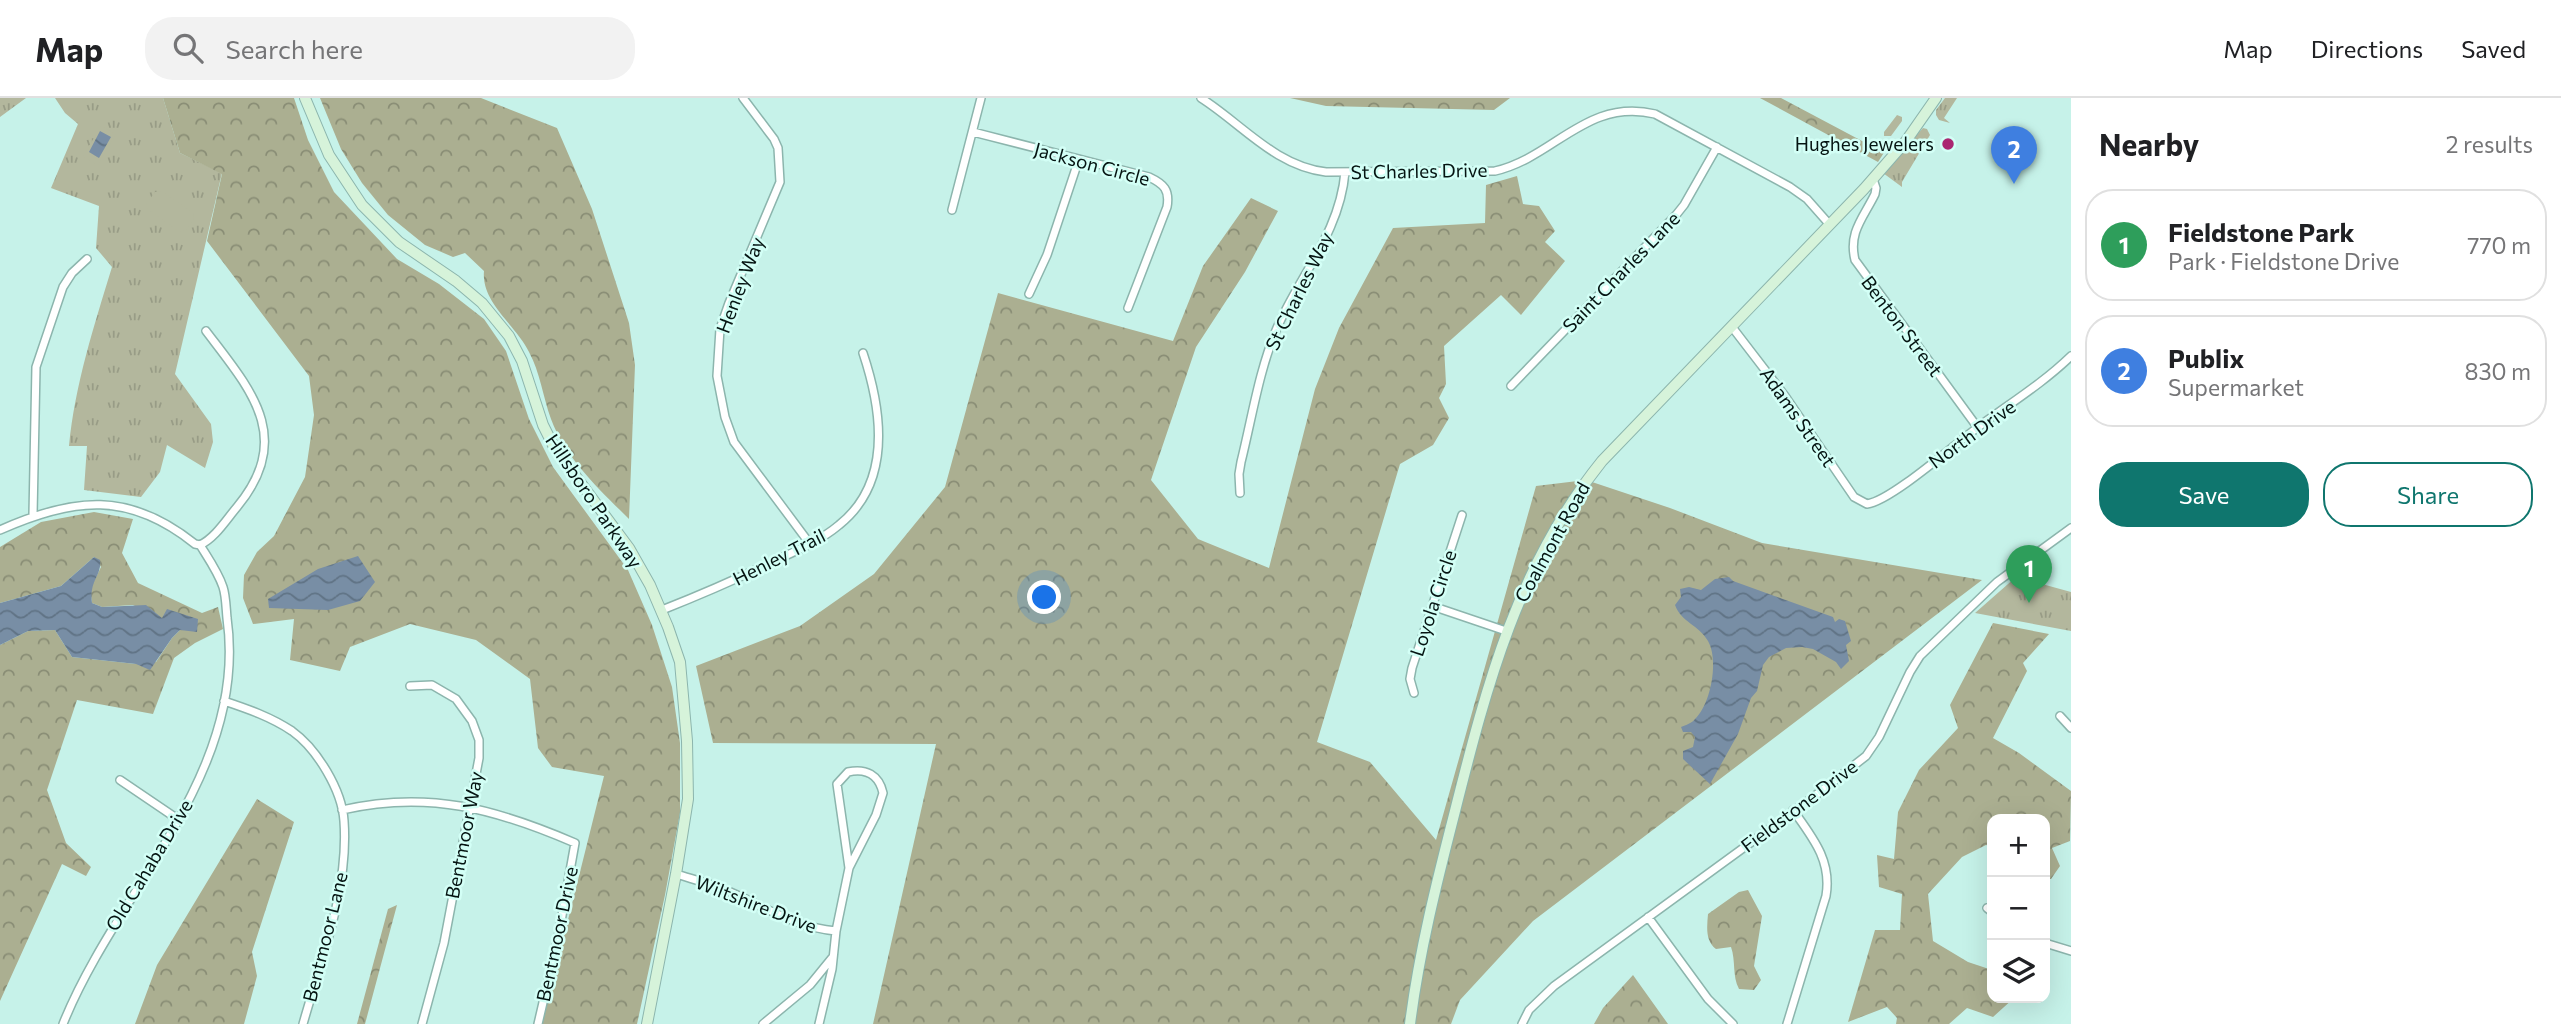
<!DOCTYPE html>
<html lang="en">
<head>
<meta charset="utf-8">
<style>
	body { margin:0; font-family:Commissioner,sans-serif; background:#f2f2f2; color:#202124 }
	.controls { position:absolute; right:21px; bottom:21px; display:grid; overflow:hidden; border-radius:14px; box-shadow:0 7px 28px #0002 }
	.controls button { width:63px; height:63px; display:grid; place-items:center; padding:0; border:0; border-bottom:2px solid #e0e0e0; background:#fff; color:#202124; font:35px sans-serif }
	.you { position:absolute; left:1045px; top:500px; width:24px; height:24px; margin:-18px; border:5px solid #fff; border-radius:50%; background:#1a73e8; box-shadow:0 0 0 10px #1a73e833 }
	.badge { display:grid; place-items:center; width:46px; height:46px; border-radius:50%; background:#0f766e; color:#fff; font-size:23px; font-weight:700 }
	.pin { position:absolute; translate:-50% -58px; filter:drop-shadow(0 2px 4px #0008) }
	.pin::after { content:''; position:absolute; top:37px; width:24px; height:21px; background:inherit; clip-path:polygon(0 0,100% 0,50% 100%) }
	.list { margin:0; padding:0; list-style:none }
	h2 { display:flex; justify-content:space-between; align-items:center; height:91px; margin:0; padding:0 28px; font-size:30px }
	h2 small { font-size:23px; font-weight:400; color:#757577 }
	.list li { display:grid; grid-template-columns:46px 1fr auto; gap:21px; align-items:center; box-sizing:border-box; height:112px; margin:0 14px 14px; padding:0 14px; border:2px solid #e0e0e0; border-radius:28px }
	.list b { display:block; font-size:26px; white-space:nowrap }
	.list p { margin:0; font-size:23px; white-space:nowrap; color:#757577 }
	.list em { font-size:23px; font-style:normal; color:#757577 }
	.actions { display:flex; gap:14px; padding:21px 28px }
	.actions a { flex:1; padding:16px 0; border:2px solid #0f766e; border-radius:28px; text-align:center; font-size:24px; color:#0f766e }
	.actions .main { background:#0f766e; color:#fff }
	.icon { flex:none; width:38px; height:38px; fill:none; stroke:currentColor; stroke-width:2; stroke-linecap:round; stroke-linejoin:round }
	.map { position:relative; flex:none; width:2071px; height:926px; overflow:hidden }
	header { display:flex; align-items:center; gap:42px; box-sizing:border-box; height:98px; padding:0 35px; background:#fff; border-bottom:2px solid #e0e0e0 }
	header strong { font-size:33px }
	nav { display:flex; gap:38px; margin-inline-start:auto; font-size:24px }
	.search { width:490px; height:63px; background:#f2f2f2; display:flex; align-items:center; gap:18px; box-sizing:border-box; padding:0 24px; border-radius:28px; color:#757577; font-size:26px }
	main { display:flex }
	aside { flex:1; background:#fff }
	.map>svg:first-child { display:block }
	.grass { fill:url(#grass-tufts) }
	.forest { fill:url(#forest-crowns) }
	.pitch { fill:#b3b79d }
	.water { fill:url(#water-waves) }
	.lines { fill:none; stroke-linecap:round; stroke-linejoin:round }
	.street-casing { stroke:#8cb5ad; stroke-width:10 }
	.secondary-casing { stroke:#8cb5ad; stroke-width:12 }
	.street { stroke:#fff; stroke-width:7 }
	.secondary { stroke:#d6f3da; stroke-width:10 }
	.poi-dot { fill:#aa2671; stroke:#d3fff6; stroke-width:2.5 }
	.labels { text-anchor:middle; stroke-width:5; stroke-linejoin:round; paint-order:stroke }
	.poi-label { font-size:19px; fill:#051412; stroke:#d3fff6; text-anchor:end }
	.street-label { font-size:19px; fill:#051412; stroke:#d3fff6 }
</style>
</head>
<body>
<header>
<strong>Map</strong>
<div class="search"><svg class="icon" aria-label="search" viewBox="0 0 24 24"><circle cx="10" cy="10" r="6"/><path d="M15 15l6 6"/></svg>Search here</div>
<nav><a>Map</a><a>Directions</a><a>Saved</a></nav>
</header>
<main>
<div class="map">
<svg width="2071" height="926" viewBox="0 0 2071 926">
	<defs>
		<pattern id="grass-tufts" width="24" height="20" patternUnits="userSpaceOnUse" patternTransform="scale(1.75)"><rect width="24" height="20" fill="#b3b79d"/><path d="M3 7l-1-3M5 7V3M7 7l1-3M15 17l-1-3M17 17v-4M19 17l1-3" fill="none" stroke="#989c86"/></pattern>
		<pattern id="forest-crowns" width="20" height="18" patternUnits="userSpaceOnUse" patternTransform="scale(1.75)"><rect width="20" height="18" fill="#abaf91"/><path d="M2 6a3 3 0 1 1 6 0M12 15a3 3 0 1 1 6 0" fill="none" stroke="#898d75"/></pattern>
		<pattern id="water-waves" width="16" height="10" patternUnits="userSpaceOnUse" patternTransform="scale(1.75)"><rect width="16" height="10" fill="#788ea5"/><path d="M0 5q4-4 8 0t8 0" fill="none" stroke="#607385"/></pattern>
	</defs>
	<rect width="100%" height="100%" fill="#c6f2e9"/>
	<path class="grass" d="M0,0h26l-26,19z
		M55,0h108l17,55 42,20 -47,201 36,50 2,18 -8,26 -38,-23 -7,27 -19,25 -57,-7 3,-44h-18c6,-62 25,-120 43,-179l-16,-19 3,-42 -48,-18 27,-64 -13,-11z
		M1945,0h12l-13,20 6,5 -11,-3 -3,-5v-5z
		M1897,17l5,2v4l-11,15h-7v-4z
		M1923,30l4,1 3,6 -28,47v5l-19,-14z
		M2016,479l55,15v39l-96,-18z"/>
	<path class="forest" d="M163,0h131l14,42 26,52 63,67 42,25 45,35 22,32 23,68 24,48 75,103 24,55 20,62 8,56v70l-15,82 -28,129h-95l62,-248 -52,-9 -14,-19 -8,-69 -54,-39 -66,-16 -60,23 -10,24 -50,-11 4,-41 -41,5 -10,-26 1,-23 13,-23 17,-16 31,-59 9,-62 -5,-39 -102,-135 15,-67 -42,-21z
		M320,0h161l76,30 35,81 37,114 6,42 -6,154c-30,-30 -63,-60 -78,-100 -8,-22 -11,-47 -22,-67 -13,-27 -48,-49 -45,-81l-19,-18 -12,4 -28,-12 -37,-30 -26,-32 -21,-34z
		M1290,0h220l-16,12 -168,-4z
		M1760,0h21l81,43 21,6 2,4 -7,11z
		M1517,78l6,28 16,2 16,25 -10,11 20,19 -44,54 -20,-20 -57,51 2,38 -7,14 10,20 -16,27 -33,19 -83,278 53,20 66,78 100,-354 50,-6 84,28 92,35 220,37 -449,341 -73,79 -9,24h-578l63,-280 -223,-1 -17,-77 104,-40 74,-52 71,-87 53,-194 175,48 30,-75 48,-68 27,13 -33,61 -49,75 -45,133 47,59 71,29 46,-179 24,-61 54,-100 92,-5 1,-38z
		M94,414l39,7 -11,34 16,30 64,30 16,-6 5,22 -28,14 -21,15 -21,56 -76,-14 -30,90 19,53 25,24 -5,9 -24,-12 -62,137v-356l28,-14 27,-1 17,27 64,7 20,-2 16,-24 8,-8 -47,-25 -31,2 -10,-4 -2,-14 11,-22 -7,-10 -33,29 -61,17v-56l41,-25z
		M1993,525l56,11 -26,29 4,8 -34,67 26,15 52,38 -1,50 -18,7 8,18 -9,13h-6v-60h-53v28l-6,-2 -24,12 -34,37 5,47 35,21 24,8v28h22l-21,19 -26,-9 -18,16h-53l1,-6 -10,-11 -39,15 27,-92h25l2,-36 -23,-7 -2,-32 17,4 4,-47 21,-42 39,-42 -8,-23z
		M257,701l37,23 -42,130 5,24 -13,48h-109l22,-59z
		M1748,792l14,26 -8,50 7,14 -7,10 -15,-1c-7,-13 -3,-28 -8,-42l-15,2c-11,-8 -9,-23 -8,-35l31,-22z
		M397,807l-32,119h-8l31,-115z
		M1633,877l35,49h-74l9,-16z"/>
	<path class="pitch" d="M101,28l15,8 -18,31 -15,-9z
		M161,93l32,22 1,6 -8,11 -6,2 -32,-23 -2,-5 9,-12z"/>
	<path class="water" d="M100,33l11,6 -12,21 -10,-6z
		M358,458l17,26 -15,19 -32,9 -59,-2 -1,-9 50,-30z
		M94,459l6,3c2,16 -11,20 -8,43l10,4 44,-2 16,13 5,-9 31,10 -1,13 -17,-2 -8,8 -22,32 -14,-6 -64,-7 -17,-27 -27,1 -28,14v-42l61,-17z
		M1729,479l4,4 100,36 2,5 4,-3 6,2 6,20 -5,4 3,16 -8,8 -5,-7 -23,-13 -11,-2 -16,1 -17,9 -6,8 -6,26 -6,7 -13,36 -28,50 -27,-25v-8l10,-4 2,-10 -4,-5h-8l-2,-5c5,-2 11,-4 14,-8 16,-15 24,-59 13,-78 -9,-16 -27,-19 -33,-36l6,-8 -1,-8 9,-2 12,3 14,-11z"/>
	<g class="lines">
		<g class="street-casing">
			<path id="street" d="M743,0l31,41 4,9 2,34 -51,121 -9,26 -3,47 8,41 9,25 76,102
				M1201,0c41,26 74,68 125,74l169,-1c60,-14 91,-73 160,-57l135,73 17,12 23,26
				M973,34l176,45c15,7 21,13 18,30l-39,101
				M1873,81l3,9 -1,6c-11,23 -27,38 -20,66l123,168
				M952,112l29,-112
				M1029,196l18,-39 32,-96
				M1732,229l53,69 69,101 13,7c24,-3 88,-60 110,-76 32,-24 65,-44 94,-72
				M1511,288l165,-171 8,-10 33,-58
				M1240,395l-1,-19 2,-12c11,-44 18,-92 36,-134 23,-53 63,-96 68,-156
				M33,417l3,-148 27,-80 9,-14 15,-14
				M0,432c74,-33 129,-39 195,14l5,1c8,13 18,27 23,42 3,9 3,21 4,31 22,155 -111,273 -164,406
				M200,447c15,-7 26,-25 37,-38 58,-70 13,-118 -31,-176
				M1432,508l74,25
				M662,512c38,-15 75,-31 112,-49 22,-10 46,-20 65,-36 54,-43 43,-115 24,-172
				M410,588l22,-1 24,14 16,22 7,19v18l-35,185 -22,81
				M1414,595l-4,-14 2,-11 50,-153
				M224,603c24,8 47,16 68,30 25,18 50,59 52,90 5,68 -23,139 -41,203
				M2060,618l11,12
				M120,682l59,40
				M342,712c86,-20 154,-1 233,33l-17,95 -20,86
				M676,776c16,5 32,9 47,15 40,16 69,38 113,42
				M1987,810l5,4
				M1648,819l60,82 25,25
				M2045,845l26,8
				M763,926l47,-39 22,-27
				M819,926l13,-55 4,-38 13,-63 27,-53 7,-22c-4,-18 -17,-25 -35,-21l-11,12 12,84
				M1522,926l7,-14 25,-24 262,-191 50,-39 13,-19 31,-65 10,-16 77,-74 74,-54
				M1787,926l39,-128c6,-35 -13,-58 -33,-86"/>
		</g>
		<g class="secondary-casing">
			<path id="secondary" d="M305,0l24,57 33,50 37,37 57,39 26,22 27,33 13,25 21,64 11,22 75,101 21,37 18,42 12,35 7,79 1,58 -12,75 -29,150
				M1410,926c9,-72 27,-143 45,-213 32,-127 63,-246 147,-350l262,-272 42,-48 30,-43"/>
		</g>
		<use href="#street" class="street"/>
		<use href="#secondary" class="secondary"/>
	</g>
	<circle class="poi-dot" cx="1948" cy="46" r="7"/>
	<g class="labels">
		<g class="poi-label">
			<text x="1934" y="53">Hughes Jewelers</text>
		</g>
		<g class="street-label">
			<text transform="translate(1092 66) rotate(15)" y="7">Jackson Circle</text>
			<text transform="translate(1419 73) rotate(-1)" y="7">St Charles Drive</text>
			<text transform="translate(1621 174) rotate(-46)" y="7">Saint Charles Lane</text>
			<text transform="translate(740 187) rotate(-69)" y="7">Henley Way</text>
			<text transform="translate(1299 193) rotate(-64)" y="7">St Charles Way</text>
			<text transform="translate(1902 228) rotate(53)" y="7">Benton Street</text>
			<text transform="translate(1798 319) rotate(55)" y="7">Adams Street</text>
			<text transform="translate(1972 336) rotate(-36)" y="7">North Drive</text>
			<text transform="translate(594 403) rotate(56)" y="7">Hillsboro Parkway</text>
			<text transform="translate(1552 444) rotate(-61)" y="7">Coalmont Road</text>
			<text transform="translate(779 459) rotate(-27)" y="7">Henley Trail</text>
			<text transform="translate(1433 505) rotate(-72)" y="7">Loyola Circle</text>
			<text transform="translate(1799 708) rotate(-37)" y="7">Fieldstone Drive</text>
			<text transform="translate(464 737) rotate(-79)" y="7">Bentmoor Way</text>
			<text transform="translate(149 767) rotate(-59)" y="7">Old Cahaba Drive</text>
			<text transform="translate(756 806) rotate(21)" y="7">Wiltshire Drive</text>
			<text transform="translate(557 836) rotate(-78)" y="7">Bentmoor Drive</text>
			<text transform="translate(325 839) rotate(-76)" y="7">Bentmoor Lane</text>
		</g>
	</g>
</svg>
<div class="controls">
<button>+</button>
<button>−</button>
<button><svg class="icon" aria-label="layers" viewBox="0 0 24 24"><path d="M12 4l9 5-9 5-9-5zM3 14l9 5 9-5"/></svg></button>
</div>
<div class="you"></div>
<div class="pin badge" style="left:2029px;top:505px;background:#2e9e5b">1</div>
<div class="pin badge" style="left:2014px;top:86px;background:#3f7fe0">2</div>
</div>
<aside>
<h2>Nearby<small>2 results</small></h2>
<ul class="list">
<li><span class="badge" style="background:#2e9e5b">1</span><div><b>Fieldstone Park</b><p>Park · Fieldstone Drive</p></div><em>770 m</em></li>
<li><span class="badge" style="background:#3f7fe0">2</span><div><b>Publix</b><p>Supermarket</p></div><em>830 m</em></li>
</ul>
<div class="actions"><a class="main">Save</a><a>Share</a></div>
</aside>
</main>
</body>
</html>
